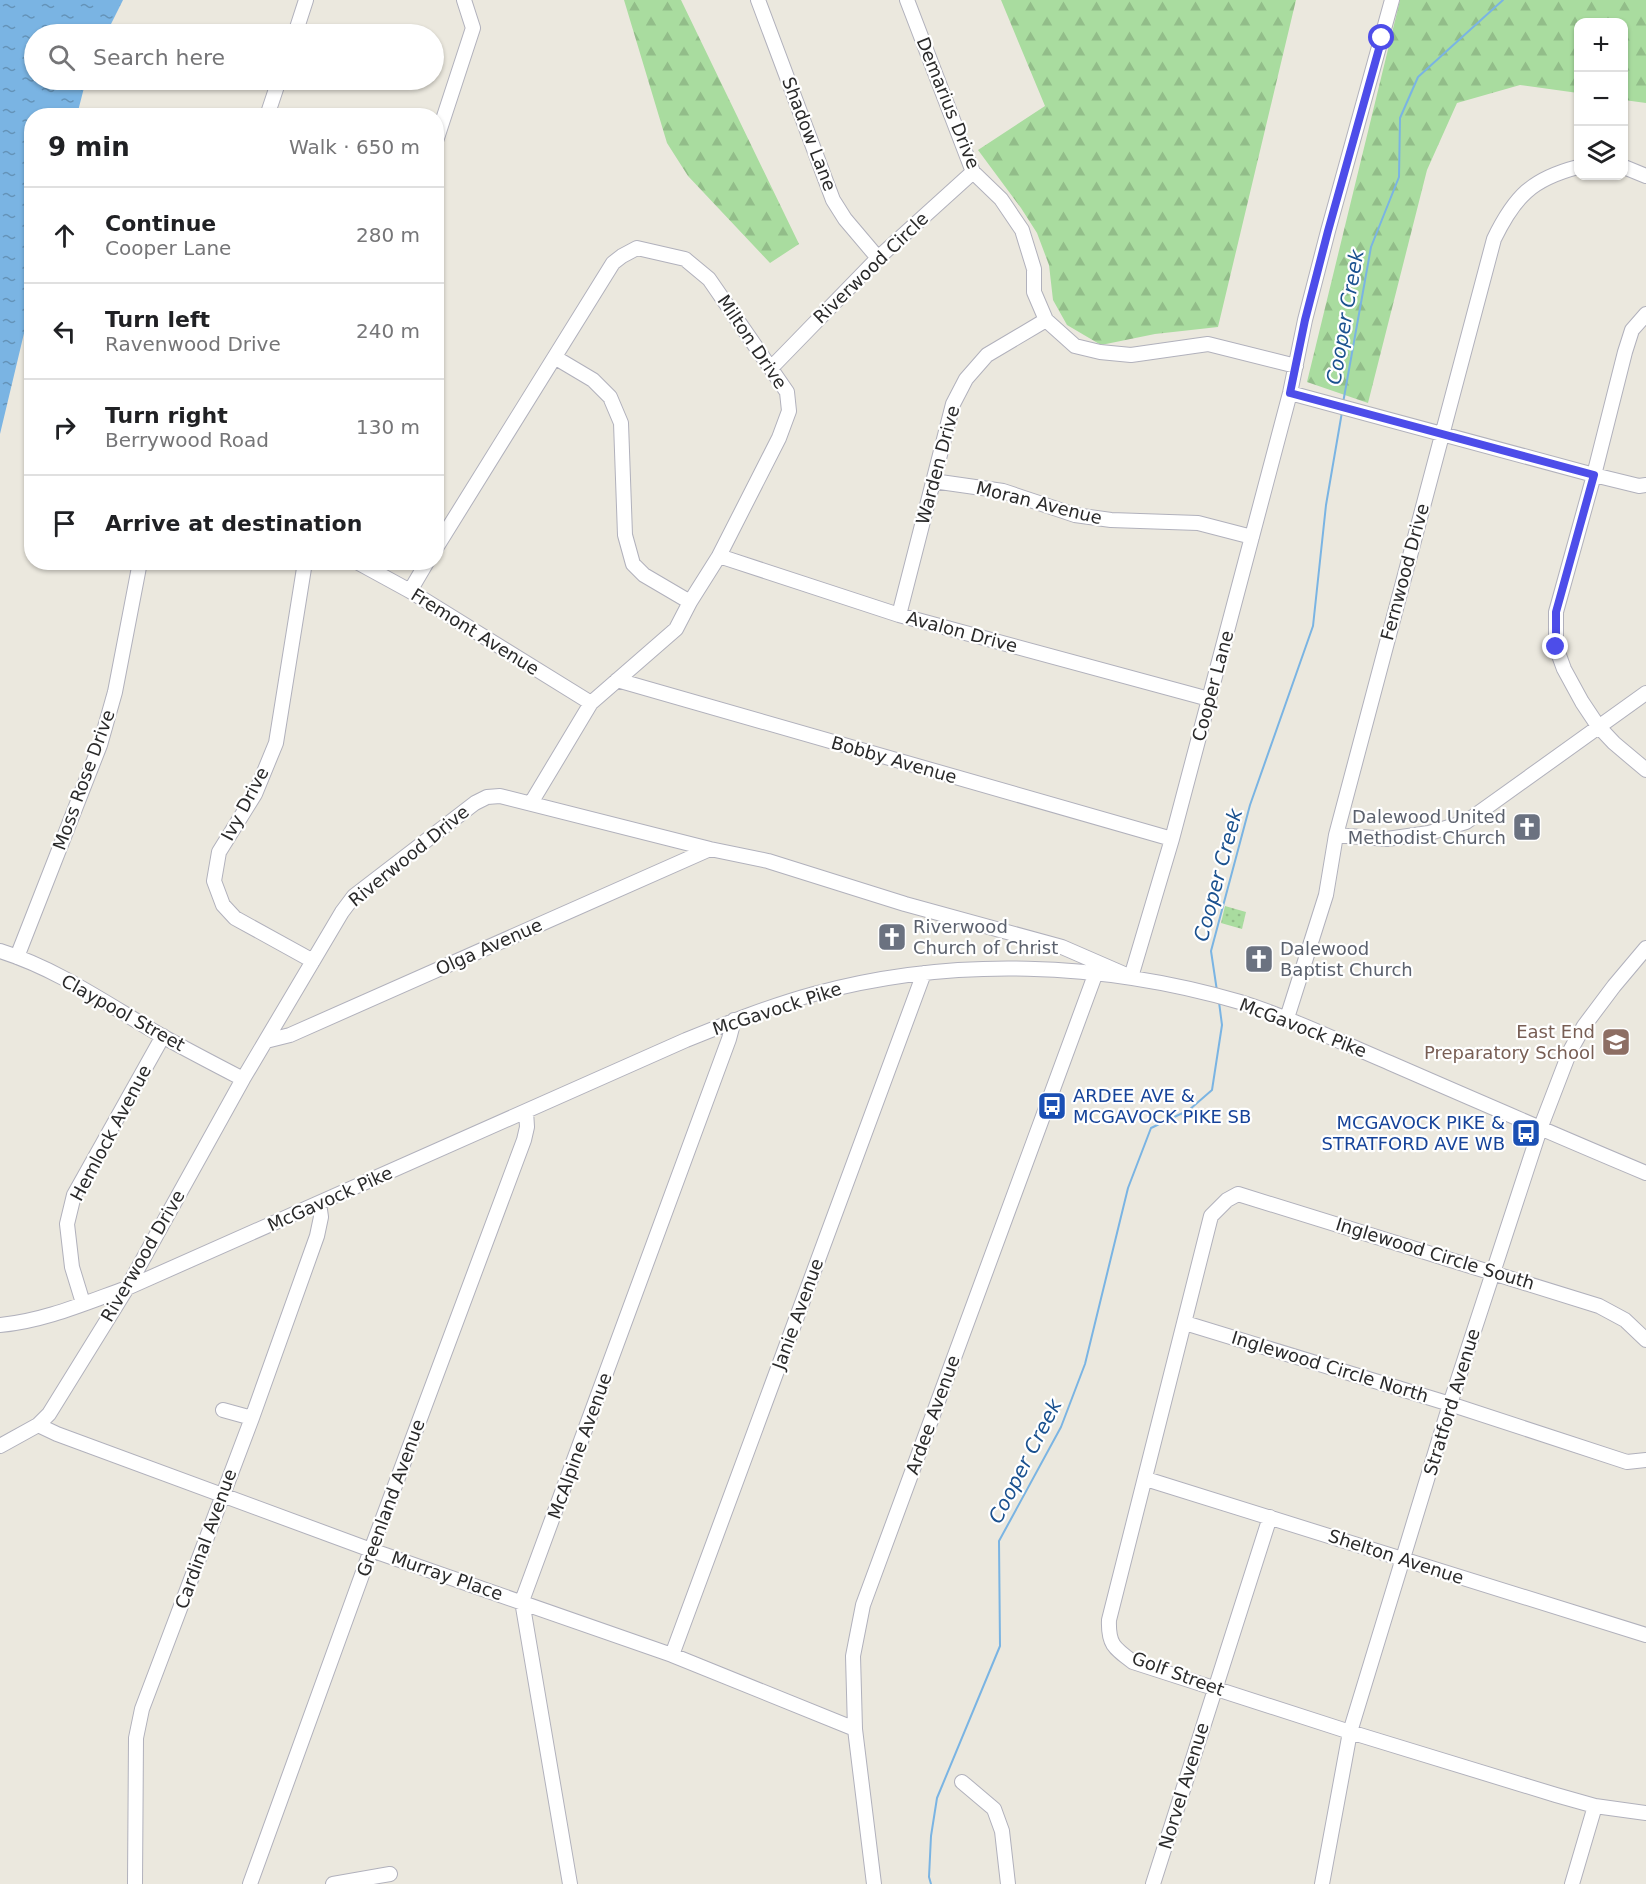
<!DOCTYPE html>
<html lang="en">
<head>
<meta charset="utf-8">
<style>
	body { margin:0; font-family:"DejaVu Sans",sans-serif; background:#f2f2f2; color:#202124 }
	.controls { position:absolute; right:18px; top:18px; display:grid; overflow:hidden; border-radius:12px; box-shadow:0 2px 4px #0004 }
	.controls button { width:54px; height:54px; display:grid; place-items:center; padding:0; border:0; border-bottom:2px solid #e0e0e0; background:#fff; color:#202124; font:30px sans-serif }
	.stop { position:absolute; width:18px; height:18px; margin:-14px; border:4px solid #4d4de9; border-radius:50%; background:#fff }
	.stop.end { background:#4d4de9; border-color:#fff; box-shadow:0 2px 6px #0008 }
	.list { margin:0; padding:0; list-style:none }
	h2 { display:flex; justify-content:space-between; align-items:center; height:78px; margin:0; padding:0 24px; font-size:26px }
	h2 small { font-size:20px; font-weight:400; color:#757577 }
	.list li { display:grid; grid-template-columns:39px 1fr auto; gap:18px; align-items:center; box-sizing:border-box; height:96px; padding:0 24px; border-top:2px solid #e0e0e0 }
	.list b { display:block; font-size:22px; white-space:nowrap }
	.list p { margin:0; font-size:20px; white-space:nowrap; color:#757577 }
	.list em { font-size:20px; font-style:normal; color:#757577 }
	.icon { flex:none; width:33px; height:33px; fill:none; stroke:currentColor; stroke-width:2; stroke-linecap:round; stroke-linejoin:round }
	.map { position:relative; flex:none; width:1646px; height:1884px; overflow:hidden }
	.search { position:absolute; background:#fff; box-shadow:0 2px 4px #0004; left:24px; top:24px; width:420px; height:66px; display:flex; align-items:center; gap:15px; box-sizing:border-box; padding:0 21px; border-radius:33px; color:#757577; font-size:22px }
	.panel { position:absolute; background:#fff; box-shadow:0 2px 4px #0004; left:24px; top:108px; width:420px; height:462px; border-radius:24px }
	.map>svg:first-child { display:block }
	.grass { fill:url(#grass-dots) }
	.forest { fill:url(#forest-firs) }
	.water { fill:url(#water-ripples) }
	.lines { fill:none; stroke-linecap:round; stroke-linejoin:round }
	.stream { stroke:#7ab4e3; stroke-width:2 }
	.minor-casing { stroke:#b1b1bc; stroke-width:16 }
	.minor { stroke:#fff; stroke-width:14 }
	.route { stroke:#4d4de9; stroke-width:8 }
	.labels { text-anchor:middle; stroke-width:4.5; stroke-linejoin:round; paint-order:stroke }
	.street-label { font-size:18px; fill:#2a2a2a; stroke:#fff }
	.worship-label { font-size:18px; fill:#5b616d; stroke:#fff; text-anchor:start }
	.education-label { font-size:18px; fill:#785e54; stroke:#fff; text-anchor:end }
	.transit-label { font-size:18px; fill:#164399; stroke:#fff; text-anchor:start }
	.water-label { font-size:20px; font-style:italic; fill:#1a518f; stroke:#fff }
</style>
</head>
<body>
<div class="map">
<svg width="1646" height="1884" viewBox="0 0 1646 1884">
	<defs>
		<pattern id="grass-dots" width="8" height="8" patternUnits="userSpaceOnUse" patternTransform="scale(1.5)"><rect width="8" height="8" fill="#a9dc9f"/><path d="M2 2h.1M6 6h.1" fill="none" stroke="#92bd89" stroke-width="1.8" stroke-linecap="round"/></pattern>
		<pattern id="forest-firs" width="22" height="20" patternUnits="userSpaceOnUse" patternTransform="scale(1.5)"><rect width="22" height="20" fill="#a9dc9f"/><path d="M5 1l3.5 6h-7zM16 11l3.5 6h-7z" fill="#92bd89"/></pattern>
		<pattern id="water-ripples" width="26" height="14" patternUnits="userSpaceOnUse" patternTransform="scale(1.5)"><rect width="26" height="14" fill="#7ab4e3"/><path d="M2 4q2-2 4 0t4 0M15 11q2-2 4 0t4 0" fill="none" stroke="#6493b8"/></pattern>
	</defs>
	<rect width="100%" height="100%" fill="#ebe8de"/>
	<path class="grass" d="M1225,906l21,6 -4,17 -21,-6z"/>
	<path class="forest" d="M624,0h57l118,244 -29,19 -82,-87 -21,-33z
		M1001,0h295l-78,327 -63,7 -54,11 -34,-20 -14,-25 -4,-35 -12,-32 -16,-25 -43,-58 67,-44z
		M1400,0h246v103l-22,-3v-78h-46v71l-58,-8 -63,18 -30,67 -59,233 -61,-21z"/>
	<path class="water" d="M0,0h123l-17,34h-72v46h52l-9,35 -45,1 -1,188 -31,130z"/>
	<g class="lines">
		<path class="stream" d="M1343,403l28,-156 28,-70 1,-59 18,-41 85,-77
			M1217,991l-6,-40 39,-146 63,-179 13,-121 16,-93
			M931,1884l-2,-7 2,-41 6,-38 63,-152 -1,-105 62,-114 24,-63 43,-176 23,-60 38,-18 23,-20 10,-65 -3,-23"/>
		<g class="minor-casing">
			<path id="minor" d="M758,0l75,200 12,19 33,39
				M907,0l66,172 28,27 21,31 12,39v23l12,28 29,26 25,6 31,3 77,-11 88,22
				M295,34l11,-34
				M267,116l12,-36
				M436,141l37,-113 -9,-28
				M1624,167l22,9
				M1646,314l-14,16 -7,22 -31,123 -38,137v35l8,22 18,33 16,24 16,17 32,27
				M556,358l37,22 17,17 11,26 4,112 8,29 11,11 46,27
				M772,367l106,-109 95,-86
				M1290,393l304,82 45,11 7,-1
				M933,481l70,10 72,24 36,5 87,3 54,14
				M436,548l177,-285 9,-7 15,-8 48,11 24,20 78,113 2,19 -10,27 -60,118 -29,46 -14,27 -85,74 -60,100
				M719,556l180,59 310,84
				M305,562l-29,181 -21,51 -36,58 -5,29 9,24 12,13 78,43
				M357,562l53,29 181,112
				M410,591l17,-29
				M899,615l54,-211 13,-25 21,-24 59,-35
				M617,680l555,159
				M1336,835l51,4 42,-6 37,-11 180,-129
				M0,951c58,18 110,55 162,85 27,15 54,29 81,43
				M17,957l83,-212 15,-53 25,-130
				M1287,1018l39,-123 10,-60 158,-596c21,-43 38,-60 84,-72
				M266,1041l24,-6 420,-186
				M83,1303l-11,-36 -5,-43 7,-29 89,-159
				M1185,1323l265,81 177,58 19,-2
				M0,1325c44,-4 85,-22 127,-37l559,-248c42,-17 84,-34 128,-46 139,-38 289,-32 426,8 51,16 100,40 150,61 85,37 170,74 256,110
				M1646,1340l-21,-20 -26,-14 -361,-112 -11,6 -16,16 -102,404c-1,24 5,28 24,42l217,70 206,63 39,11 51,7
				M223,1410l29,8
				M38,1425l19,9 314,116 301,105 183,74
				M0,1446l38,-21 11,-11 78,-126 116,-209 99,-167 12,-16 121,-93 12,-6 13,-1 210,53 58,12 137,43 157,43 69,30 41,-138 118,-446 15,-73 23,-89 64,-231
				M1146,1479l500,156
				M672,1655l252,-682
				M962,1782l32,27 8,22 6,53
				M135,1884l1,-146 6,-29 110,-291 65,-182 4,-19 -2,-14
				M250,1884l121,-334 153,-410 3,-13 -1,-16
				M333,1884l57,-10
				M570,1884l-48,-283 207,-562 5,-19
				M874,1884l-19,-155 -2,-73 10,-51 232,-630 -1,-8
				M1153,1884l117,-367
				M1322,1884l28,-152 100,-328 90,-275 30,-78 14,-25 30,-40 32,-38
				M1572,1884l23,-78"/>
		</g>
		<use href="#minor" class="minor"/>
	</g>
	<g class="lines">
		<path class="route" d="M1382,38l-54,193 -23,89 -15,73 304,82 -38,137v35"/>
	</g>
	<defs>
		<g id="church-square" transform="scale(1.5)"><rect x="-9" y="-9" width="18" height="18" rx="4" fill="#6b7280" stroke="#fff"/><path d="M-1.2-6h2.4v3.5h3.3v2.4h-3.3V6h-2.4V-.1h-3.3v-2.4h3.3Z" fill="#fff"/></g>
		<g id="school-square" transform="scale(1.5)"><rect x="-9" y="-9" width="18" height="18" rx="4" fill="#8d6e63" stroke="#fff"/><path d="M0-5L7-2L0 1L-7-2ZM-4 1L0 2.5L4 1V4Q0 6-4 4Z" fill="#fff"/></g>
		<g id="bus-square" transform="scale(1.5)"><rect x="-9" y="-9" width="18" height="18" rx="4" fill="#1a4fb4" stroke="#fff"/><path d="M-5-6H5V4H4V6H2V4H-2V6H-4V4H-5ZM-3.5-4V0h7V-4ZM-3.5 1.2v1.5H-2V1.2ZM2 1.2v1.5H3.5V1.2Z" fill="#fff"/></g>
	</defs>
	<g fill-rule="evenodd">
		<use href="#church-square" x="1527" y="827"/>
		<use href="#church-square" x="892" y="937"/>
		<use href="#church-square" x="1259" y="959"/>
		<use href="#school-square" x="1616" y="1042"/>
		<use href="#bus-square" x="1052" y="1106"/>
		<use href="#bus-square" x="1526" y="1133"/>
	</g>
	<g class="labels">
		<g class="street-label">
			<text transform="translate(948 103) rotate(68)" y="6">Demarius Drive</text>
			<text transform="translate(809 134) rotate(69)" y="6">Shadow Lane</text>
			<text transform="translate(871 268) rotate(-44)" y="6">Riverwood Circle</text>
			<text transform="translate(752 342) rotate(56)" y="6">Milton Drive</text>
			<text transform="translate(938 465) rotate(-75)" y="6">Warden Drive</text>
			<text transform="translate(1039 503) rotate(14)" y="6">Moran Avenue</text>
			<text transform="translate(1405 572) rotate(-75)" y="6">Fernwood Drive</text>
			<text transform="translate(475 632) rotate(32)" y="6">Fremont Avenue</text>
			<text transform="translate(962 632) rotate(15)" y="6">Avalon Drive</text>
			<text transform="translate(1213 686) rotate(-75)" y="6">Cooper Lane</text>
			<text transform="translate(894 760) rotate(16)" y="6">Bobby Avenue</text>
			<text transform="translate(84 780) rotate(-70)" y="6">Moss Rose Drive</text>
			<text transform="translate(245 804) rotate(-62)" y="6">Ivy Drive</text>
			<text transform="translate(409 856) rotate(-39)" y="6">Riverwood Drive</text>
			<text transform="translate(489 947) rotate(-24)" y="6">Olga Avenue</text>
			<text transform="translate(777 1009) rotate(-18)" y="6">McGavock Pike</text>
			<text transform="translate(123 1013) rotate(29)" y="6">Claypool Street</text>
			<text transform="translate(1303 1028) rotate(21)" y="6">McGavock Pike</text>
			<text transform="translate(111 1133) rotate(-62)" y="6">Hemlock Avenue</text>
			<text transform="translate(330 1199) rotate(-24)" y="6">McGavock Pike</text>
			<text transform="translate(1435 1254) rotate(17)" y="6">Inglewood Circle South</text>
			<text transform="translate(143 1256) rotate(-60)" y="6">Riverwood Drive</text>
			<text transform="translate(798 1314) rotate(-70)" y="6">Janie Avenue</text>
			<text transform="translate(1330 1367) rotate(17)" y="6">Inglewood Circle North</text>
			<text transform="translate(1452 1402) rotate(-73)" y="6">Stratford Avenue</text>
			<text transform="translate(933 1415) rotate(-70)" y="6">Ardee Avenue</text>
			<text transform="translate(580 1446) rotate(-70)" y="6">McAlpine Avenue</text>
			<text transform="translate(391 1498) rotate(-70)" y="6">Greenland Avenue</text>
			<text transform="translate(206 1539) rotate(-70)" y="6">Cardinal Avenue</text>
			<text transform="translate(1396 1557) rotate(18)" y="6">Shelton Avenue</text>
			<text transform="translate(447 1576) rotate(19)" y="6">Murray Place</text>
			<text transform="translate(1178 1674) rotate(20)" y="6">Golf Street</text>
			<text transform="translate(1184 1786) rotate(-73)" y="6">Norvel Avenue</text>
		</g>
		<g class="worship-label">
			<text x="1506" y="823" text-anchor="end">Dalewood United<tspan x="1506" dy="21">Methodist Church</tspan></text>
			<text x="913" y="933">Riverwood<tspan x="913" dy="21">Church of Christ</tspan></text>
			<text x="1280" y="955">Dalewood<tspan x="1280" dy="21">Baptist Church</tspan></text>
		</g>
		<g class="education-label">
			<text x="1595" y="1038">East End<tspan x="1595" dy="21">Preparatory School</tspan></text>
		</g>
		<g class="transit-label">
			<text x="1073" y="1102">ARDEE AVE &amp;<tspan x="1073" dy="21">MCGAVOCK PIKE SB</tspan></text>
			<text x="1505" y="1129" text-anchor="end">MCGAVOCK PIKE &amp;<tspan x="1505" dy="21">STRATFORD AVE WB</tspan></text>
		</g>
		<g class="water-label">
			<text transform="translate(1345 317) rotate(-80)" y="7">Cooper Creek</text>
			<text transform="translate(1218 875) rotate(-75)" y="7">Cooper Creek</text>
			<text transform="translate(1025 1461) rotate(-63)" y="7">Cooper Creek</text>
		</g>
	</g>
</svg>
<div class="controls">
<button>+</button>
<button>−</button>
<button><svg class="icon" aria-label="layers" viewBox="0 0 24 24"><path d="M12 4l9 5-9 5-9-5zM3 14l9 5 9-5"/></svg></button>
</div>
<div class="stop" style="left:1382px;top:38px"></div>
<div class="stop end" style="left:1556px;top:647px"></div>
<div class="search"><svg class="icon" aria-label="search" viewBox="0 0 24 24"><circle cx="10" cy="10" r="6"/><path d="M15 15l6 6"/></svg>Search here</div>
<section class="panel">
<h2>9 min<small>Walk · 650 m</small></h2>
<ul class="list">
<li><svg class="icon" aria-label="ahead" viewBox="0 0 24 24"><path d="M12 20V5M6 11l6-6 6 6"/></svg><div><b>Continue</b><p>Cooper Lane</p></div><em>280 m</em></li>
<li><svg class="icon" aria-label="left" viewBox="0 0 24 24"><path d="M17 20v-9H6M10 6l-5 5 5 5"/></svg><div><b>Turn left</b><p>Ravenwood Drive</p></div><em>240 m</em></li>
<li><svg class="icon" aria-label="right" viewBox="0 0 24 24"><path d="M7 20v-9h11M14 6l5 5-5 5"/></svg><div><b>Turn right</b><p>Berrywood Road</p></div><em>130 m</em></li>
<li><svg class="icon" aria-label="arrive" viewBox="0 0 24 24"><path d="M6 21V4h12l-3 4 3 4H6"/></svg><div><b>Arrive at destination</b></div></li>
</ul>
</section>
</div>
</body>
</html>
